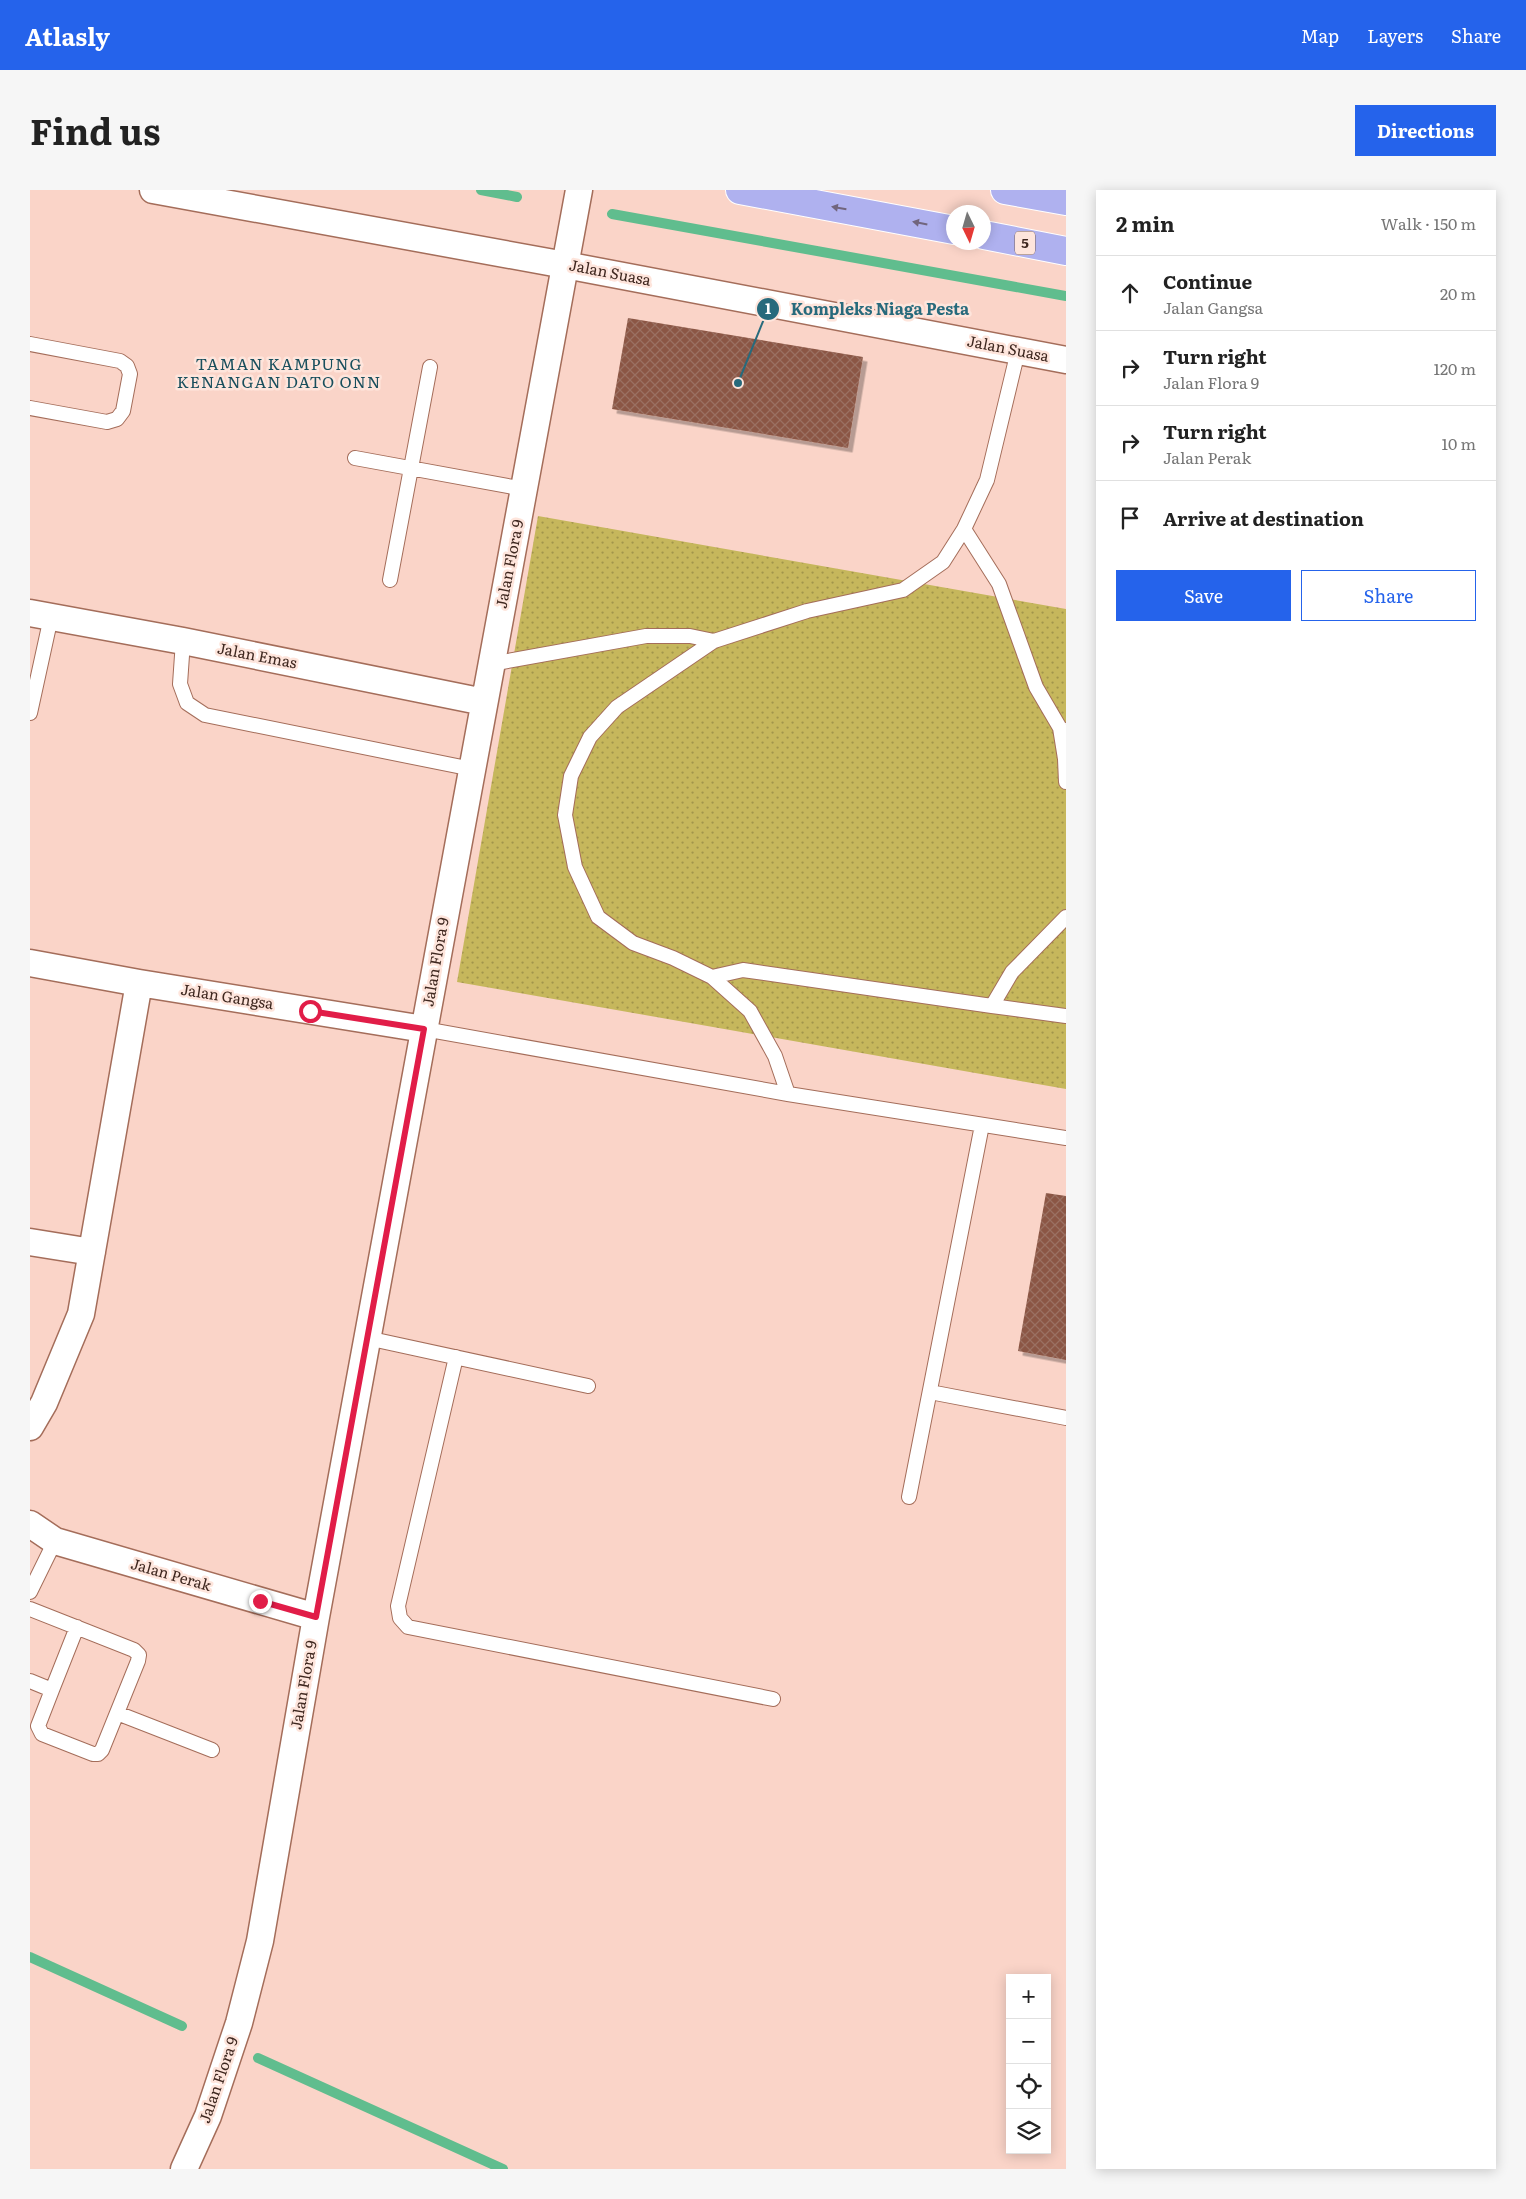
<!DOCTYPE html>
<html lang="en">
<head>
<meta charset="utf-8">
<style>
	body { margin:0; font-family:Literata,serif; background:#f6f6f6; color:#222 }
	.controls { position:absolute; right:15px; bottom:15px; display:grid; overflow:hidden; border-radius:0px; box-shadow:0 2px 12px #0003 }
	.controls button { width:45px; height:45px; display:grid; place-items:center; padding:0; border:0; border-bottom:1px solid #e0e0e0; background:#fff; color:#222; font:25px sans-serif }
	.compass { position:absolute; left:916px; top:15px; width:45px; height:45px; border-radius:50%; background:#fff; box-shadow:0 2px 12px #0003; rotate:175deg }
	.stop { position:absolute; width:15px; height:15px; margin:-11px; border:4px solid #e11d48; border-radius:50%; background:#fff }
	.stop.end { background:#e11d48; border-color:#fff; box-shadow:0 1px 5px #0008 }
	.list { margin:0; padding:0; list-style:none }
	h2 { display:flex; justify-content:space-between; align-items:center; height:65px; margin:0; padding:0 20px; font-size:21px }
	h2 small { font-size:16px; font-weight:400; color:#767676 }
	.list li { display:grid; grid-template-columns:32px 1fr auto; gap:15px; align-items:center; box-sizing:border-box; height:75px; padding:0 20px; border-top:1px solid #e0e0e0 }
	.list b { display:block; font-size:19px; white-space:nowrap }
	.list p { margin:0; font-size:16px; white-space:nowrap; color:#767676 }
	.list em { font-size:16px; font-style:normal; color:#767676 }
	.actions { display:flex; gap:10px; padding:15px 20px }
	.actions a { flex:1; padding:11px 0; border:1px solid #2563eb; border-radius:0px; text-align:center; font-size:18px; color:#2563eb }
	.actions .main { background:#2563eb; color:#fff }
	.icon { flex:none; width:28px; height:28px; fill:none; stroke:currentColor; stroke-width:2; stroke-linecap:round; stroke-linejoin:round }
	.map { position:relative; flex:none; width:1036px; height:1979px; overflow:hidden; border-radius:0px }
	header { display:flex; align-items:center; gap:30px; box-sizing:border-box; height:70px; padding:0 25px; background:#2563eb; color:#fff }
	header strong { font-size:24px }
	nav { display:flex; gap:28px; margin-inline-start:auto; font-size:18px }
	.intro { display:flex; align-items:center; justify-content:space-between; box-sizing:border-box; height:120px; padding:0 30px }
	h1 { margin:0; font-size:35px }
	.button { padding:12px 22px; border-radius:0px; background:#2563eb; color:#fff; font-size:18px; font-weight:700 }
	main { display:flex; gap:30px; padding:0 30px }
	aside { flex:1; background:#fff; border-radius:0px; box-shadow:0 2px 12px #0003 }
	.map>svg:first-child { display:block }
	.park { fill:url(#park-dots) }
	.lines { fill:none; stroke-linecap:round; stroke-linejoin:round }
	.stream { stroke:#60bd8e; stroke-width:10 }
	.building { fill:url(#building-cross-hatch); filter:url(#shadow) }
	.lane-casing { stroke:#a46d5a; stroke-width:16 }
	.street-casing { stroke:#a46d5a; stroke-width:29 }
	.primary-casing { stroke:#fff; stroke-width:30 }
	.lane { stroke:#fff; stroke-width:14 }
	.street { stroke:#fff; stroke-width:26 }
	.primary { stroke:#afb1ef; stroke-width:28 }
	.oneway { fill:#71657d }
	.route { stroke:#e11d48; stroke-width:6 }
	.labels { text-anchor:middle; stroke-width:5; stroke-linejoin:round; paint-order:stroke }
	.shield { fill:#fee5dc; stroke:#786058; stroke-width:1 }
	.shield-label { font-size:14px; font-weight:bold; fill:#3e271f }
	.street-label { font-size:15px; fill:#3e271f; stroke:#fee5dc }
	.neighbourhood-label { font-size:16px; letter-spacing:1px; fill:#184e5c; stroke:#fee5dc }
	.leader { fill:none; stroke:#276a7c; stroke-width:2 }
	.callout-dot { fill:#276a7c; stroke:#fee5dc; stroke-width:2 }
	.mark-label { font-size:15px; text-anchor:middle; font-weight:bold; fill:#fff }
	.callout-label { font-size:16px; text-anchor:middle; font-weight:bold; fill:#276a7c; stroke:#fee5dc; stroke-width:5; stroke-linejoin:round; paint-order:stroke }
</style>
</head>
<body>
<header>
<strong>Atlasly</strong>
<nav><a>Map</a><a>Layers</a><a>Share</a></nav>
</header>
<div class="intro"><h1>Find us</h1><a class="button">Directions</a></div>
<main>
<div class="map">
<svg width="1036" height="1979" viewBox="0 0 1036 1979">
	<defs>
		<pattern id="park-dots" width="8" height="8" patternUnits="userSpaceOnUse" patternTransform="scale(1.25)"><rect width="8" height="8" fill="#c6b75c"/><path d="M2 2h.1M6 6h.1" fill="none" stroke="#a2954b" stroke-width="1.8" stroke-linecap="round"/></pattern>
		<pattern id="building-cross-hatch" width="8" height="8" patternUnits="userSpaceOnUse" patternTransform="scale(1.25)"><rect width="8" height="8" fill="#8b5644"/><path d="M0 0l8 8M0 8l8-8" fill="none" stroke="#9a7062"/></pattern>
		<filter id="shadow"><feDropShadow dx="4.5" dy="4.5" stdDeviation="0" flood-color="#0004"/></filter>
	</defs>
	<rect width="100%" height="100%" fill="#fad4c8"/>
	<path class="park" d="M508,326l528,93v480l-609,-107z"/>
	<g class="lines">
		<path class="stream" d="M451,0l36,7
			M582,24l454,82
			M0,1767l152,69
			M228,1868l245,111"/>
	</g>
	<path class="building" d="M598,128l235,39 -15,91 -236,-39z
		M1016,1003l20,3v164l-48,-9z"/>
	<g class="lines">
		<g class="lane-casing">
			<path id="lane" d="M0,154l90,17 7,5 3,8 -7,37 -6,8 -10,3 -77,-14
				M325,268l169,31
				M934,339l35,55 37,103 24,41 6,3
				M360,390l40,-213
				M153,451l-3,43 7,19 18,12 267,54
				M461,474l155,-28h44l24,5
				M0,523l21,-96
				M1030,538l5,31 1,23
				M682,787l31,-7 249,36 20,-34 54,-55
				M962,816l74,10
				M394,839l364,65 278,44
				M758,904l-13,-38 -25,-45 -38,-34 -39,-19 -40,-15 -35,-26 -23,-50 -10,-52 6,-39 19,-39 27,-30 97,-66 93,-30 96,-21 40,-28 21,-33 23,-49 31,-129
				M337,1148l221,48
				M426,1167l-58,249 2,12 8,9 365,72
				M900,1202l136,26
				M879,1307l73,-372
				M0,1402l25,-51
				M0,1419l104,41 5,5 -1,6 -36,89 -4,4h-5l-51,-20 -4,-8 14,-36 -22,-9
				M22,1500l25,-63
				M87,1523l95,37"/>
		</g>
		<g class="street-casing">
			<path id="street" d="M123,0l412,75 501,95
				M0,423l153,28 301,61
				M0,773l109,20 285,46
				M0,1052l62,10
				M0,1237l14,-24 37,-89 58,-331
				M0,1334l25,17 261,76
				M154,1979l24,-53 31,-93 21,-82 56,-324 263,-1427"/>
		</g>
		<g class="primary-casing">
			<path id="primary" d="M710,0l214,40
				M975,0l61,11
				M954,45l82,16"/>
		</g>
		<use href="#lane" class="lane"/>
		<use href="#street" class="street"/>
		<use href="#primary" class="primary"/>
	</g>
	<defs><path id="oneway-solid" d="M-6-.8H1V-3.2L6.5 0L1 3.2V.8H-6Z" transform="scale(1.25)"/></defs>
	<g class="oneway">
		<use href="#oneway-solid" transform="translate(809 18) rotate(-170)"/>
		<use href="#oneway-solid" transform="translate(890 33) rotate(-169)"/>
	</g>
	<g class="lines">
		<path class="route" d="M230,1411l56,16 108,-588 -114,-18"/>
	</g>
	<g class="labels">
		<rect class="shield" x="985" y="41.5" width="20" height="23" rx="4"/>
		<g class="shield-label">
			<text x="995" y="58">5</text>
		</g>
		<g class="street-label">
			<text transform="translate(580 83) rotate(11)" y="5">Jalan Suasa</text>
			<text transform="translate(978 159) rotate(11)" y="5">Jalan Suasa</text>
			<text transform="translate(480 374) rotate(-79)" y="5">Jalan Flora 9</text>
			<text transform="translate(227 466) rotate(11)" y="5">Jalan Emas</text>
			<text transform="translate(406 772) rotate(-80)" y="5">Jalan Flora 9</text>
			<text transform="translate(197 807) rotate(9)" y="5">Jalan Gangsa</text>
			<text transform="translate(141 1385) rotate(16)" y="5">Jalan Perak</text>
			<text transform="translate(274 1495) rotate(-80)" y="5">Jalan Flora 9</text>
			<text transform="translate(189 1890) rotate(-71)" y="5">Jalan Flora 9</text>
		</g>
		<g class="neighbourhood-label">
			<text x="249" y="180">TAMAN KAMPUNG<tspan x="249" dy="18">KENANGAN DATO ONN</tspan></text>
		</g>
	</g>
	<path class="leader" d="M708 193L738 119"/>
	<g class="callout-dot">
		<circle cx="708" cy="193" r="5"/>
		<circle cx="738" cy="119" r="12"/>
	</g>
	<g class="mark-label">
		<text x="738" y="124">1</text>
	</g>
	<g class="callout-label">
		<text x="850" y="125">Kompleks Niaga Pesta</text>
	</g>
</svg>
<div class="controls">
<button>+</button>
<button>−</button>
<button><svg class="icon" aria-label="locate" viewBox="0 0 24 24"><circle cx="12" cy="12" r="6"/><path d="M12 2v4M12 18v4M2 12h4M18 12h4"/></svg></button>
<button><svg class="icon" aria-label="layers" viewBox="0 0 24 24"><path d="M12 4l9 5-9 5-9-5zM3 14l9 5 9-5"/></svg></button>
</div>
<svg class="compass" viewBox="-18 -18 36 36"><path d="M0-13l5 13h-10z" fill="#e53935"/><path d="M0 13l5-13h-10z" fill="#767676"/></svg>
<div class="stop" style="left:280px;top:821px"></div>
<div class="stop end" style="left:230px;top:1411px"></div>
</div>
<aside>
<h2>2 min<small>Walk · 150 m</small></h2>
<ul class="list">
<li><svg class="icon" aria-label="ahead" viewBox="0 0 24 24"><path d="M12 20V5M6 11l6-6 6 6"/></svg><div><b>Continue</b><p>Jalan Gangsa</p></div><em>20 m</em></li>
<li><svg class="icon" aria-label="right" viewBox="0 0 24 24"><path d="M7 20v-9h11M14 6l5 5-5 5"/></svg><div><b>Turn right</b><p>Jalan Flora 9</p></div><em>120 m</em></li>
<li><svg class="icon" aria-label="right" viewBox="0 0 24 24"><path d="M7 20v-9h11M14 6l5 5-5 5"/></svg><div><b>Turn right</b><p>Jalan Perak</p></div><em>10 m</em></li>
<li><svg class="icon" aria-label="arrive" viewBox="0 0 24 24"><path d="M6 21V4h12l-3 4 3 4H6"/></svg><div><b>Arrive at destination</b></div></li>
</ul>
<div class="actions"><a class="main">Save</a><a>Share</a></div>
</aside>
</main>
</body>
</html>
